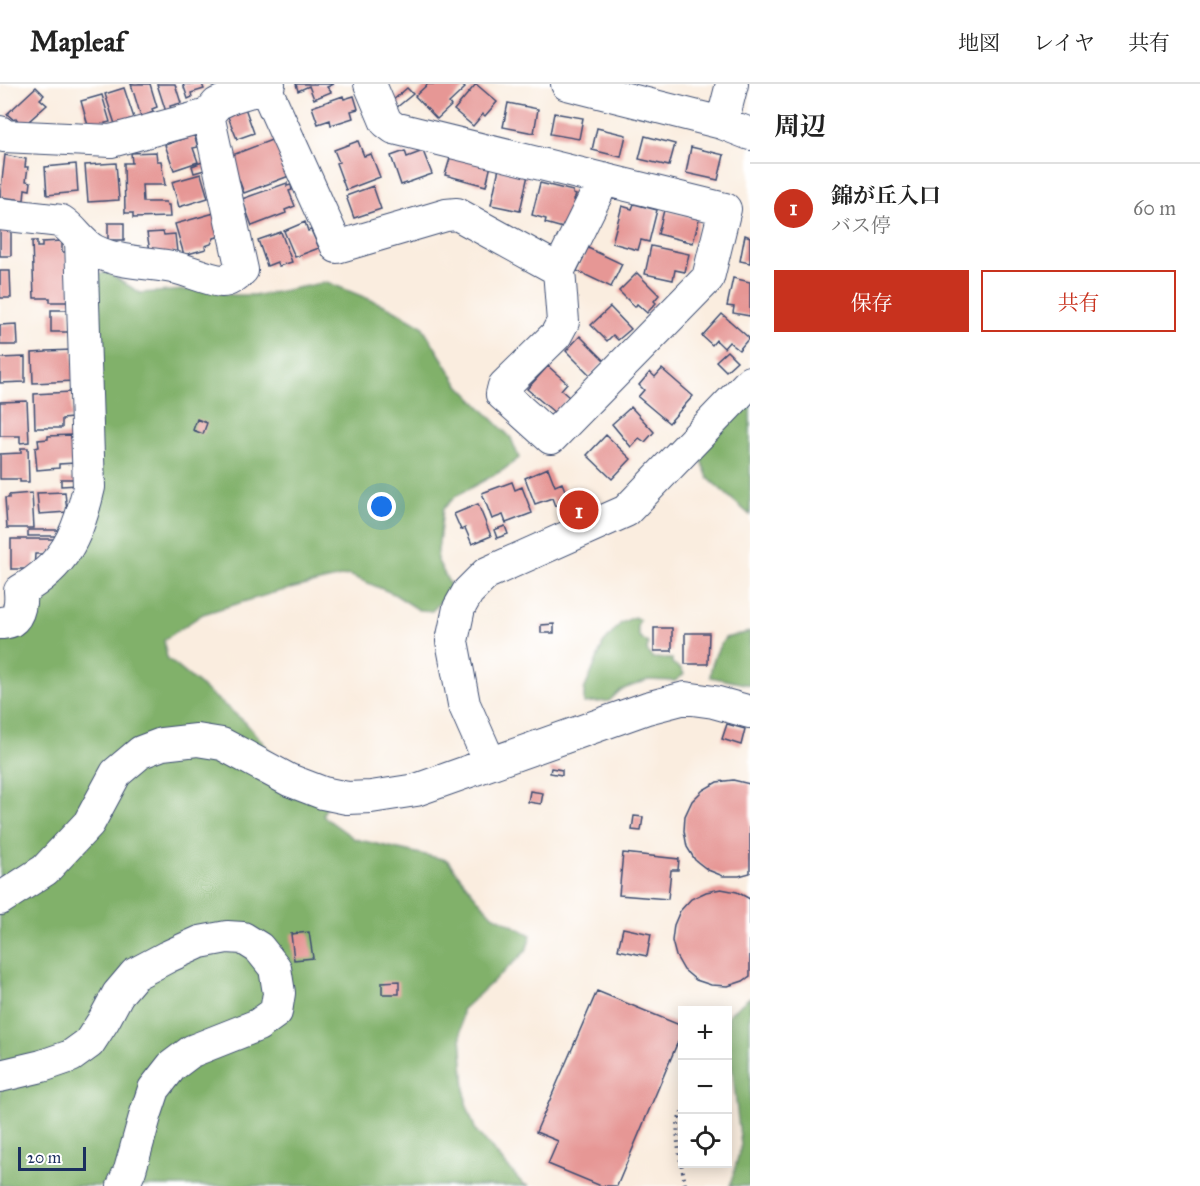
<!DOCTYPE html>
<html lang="ja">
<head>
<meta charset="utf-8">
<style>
	body { margin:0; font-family:"IM FELL Great Primer","Noto Serif JP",serif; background:#f6f6f6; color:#222 }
	.controls { position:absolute; right:18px; bottom:18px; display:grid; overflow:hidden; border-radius:0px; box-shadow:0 3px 15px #0003 }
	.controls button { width:54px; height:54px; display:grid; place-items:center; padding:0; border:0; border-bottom:2px solid #e0e0e0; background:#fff; color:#222; font:30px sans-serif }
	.scale { position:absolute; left:18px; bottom:15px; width:68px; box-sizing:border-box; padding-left:6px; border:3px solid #1b2f5e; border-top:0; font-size:16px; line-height:21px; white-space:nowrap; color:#1b2f5e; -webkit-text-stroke:4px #fff; paint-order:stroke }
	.you { position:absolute; left:382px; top:423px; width:21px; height:21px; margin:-15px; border:4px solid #fff; border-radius:50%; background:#1a73e8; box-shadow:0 0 0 9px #1a73e833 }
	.badge { display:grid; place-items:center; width:39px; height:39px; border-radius:50%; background:#c8321e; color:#fff; font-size:20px; font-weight:700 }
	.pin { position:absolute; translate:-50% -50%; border:3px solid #fff; box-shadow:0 2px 6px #0006 }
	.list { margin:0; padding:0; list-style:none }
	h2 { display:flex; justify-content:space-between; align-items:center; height:78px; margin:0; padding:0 24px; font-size:26px }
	h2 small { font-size:20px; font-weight:400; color:#767676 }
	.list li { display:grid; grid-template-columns:39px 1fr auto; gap:18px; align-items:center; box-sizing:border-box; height:90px; padding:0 24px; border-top:2px solid #e0e0e0 }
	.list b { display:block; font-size:22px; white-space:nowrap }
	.list p { margin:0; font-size:20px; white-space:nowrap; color:#767676 }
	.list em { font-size:20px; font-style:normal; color:#767676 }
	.actions { display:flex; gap:12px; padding:18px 24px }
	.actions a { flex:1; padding:14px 0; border:2px solid #c8321e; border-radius:0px; text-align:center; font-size:21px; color:#c8321e }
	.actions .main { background:#c8321e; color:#fff }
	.icon { flex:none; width:33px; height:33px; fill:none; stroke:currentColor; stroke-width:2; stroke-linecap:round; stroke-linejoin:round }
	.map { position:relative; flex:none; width:750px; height:1102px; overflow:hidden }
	header { display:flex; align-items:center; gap:36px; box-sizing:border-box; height:84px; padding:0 30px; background:#fff; border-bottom:2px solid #e0e0e0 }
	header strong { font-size:28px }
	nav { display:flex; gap:33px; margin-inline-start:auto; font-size:21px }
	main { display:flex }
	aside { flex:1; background:#fff }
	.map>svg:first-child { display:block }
	.forest { fill:#81b16a; stroke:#4e7064; stroke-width:1.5 }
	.building { fill:#e69795 }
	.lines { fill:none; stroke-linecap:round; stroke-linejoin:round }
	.minor-casing { stroke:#3c4c71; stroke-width:34 }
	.path { stroke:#3c4c71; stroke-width:4; stroke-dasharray:1.5 4.5; stroke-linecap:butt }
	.minor { stroke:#fff; stroke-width:32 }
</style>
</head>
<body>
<header>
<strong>Mapleaf</strong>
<nav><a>地図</a><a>レイヤ</a><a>共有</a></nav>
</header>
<main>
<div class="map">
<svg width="750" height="1102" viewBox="0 0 750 1102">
	<rect width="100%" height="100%" fill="#fff"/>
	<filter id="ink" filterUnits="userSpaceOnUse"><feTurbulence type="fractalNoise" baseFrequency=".0167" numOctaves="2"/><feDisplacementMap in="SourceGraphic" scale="12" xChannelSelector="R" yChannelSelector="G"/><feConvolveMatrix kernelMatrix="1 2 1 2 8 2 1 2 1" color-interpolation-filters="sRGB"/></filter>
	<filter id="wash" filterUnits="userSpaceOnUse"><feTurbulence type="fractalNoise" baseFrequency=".008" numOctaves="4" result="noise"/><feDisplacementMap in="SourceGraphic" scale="24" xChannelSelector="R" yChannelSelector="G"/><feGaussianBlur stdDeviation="1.35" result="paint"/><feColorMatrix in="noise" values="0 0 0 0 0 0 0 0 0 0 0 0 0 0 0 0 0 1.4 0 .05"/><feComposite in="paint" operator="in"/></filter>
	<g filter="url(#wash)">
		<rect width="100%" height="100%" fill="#faeddf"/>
		<path class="forest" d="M107,188l33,21 61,-4 32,6h28l66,-13 64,26 31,18 36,58 53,54 8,20 -16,12 -47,26 -13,13 -6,50 15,30 -20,22 -13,-1 -25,-16 -45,-19 -76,18 -70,21 -39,26 3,18 78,64 30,35 45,17 12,15 -9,27 32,23 92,21 31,39 13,15 40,21 -5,16 -64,59 -1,26 5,67 10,28 47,53 6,2h-529v-542l39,-40 18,-16 30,-48 5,-264z
			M750,308v123l-42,-37 -9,-24z
			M634,533l6,3 -3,6 2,10 9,7 -1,8 6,7 19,1v4l9,6 3,5 -9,7 -27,-1 -27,10 -12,11 -25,2v-13l7,-16 12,-30 18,-21z
			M750,548v53l-40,-8c1,-14 7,-28 15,-39z
			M750,913v189h-20l11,-40 -13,-114v-17z"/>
		<g id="blocks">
			<path class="building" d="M131,0h19l7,23 -5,2 1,3 -7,3 1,4 -5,1z
				M157,0h18l6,19 -11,3 1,5 -5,1z
				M183,0h19l2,5 -13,4 1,4 -4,2z
				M296,0h38l-7,3 4,5 -17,7 -5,-13 -11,5z
				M428,0h33l4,4 -16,15 2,3 -14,13 -22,-23z
				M476,0l21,18 -12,14 -2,-2 -10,12 -19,-16z
				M36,3l8,8 -4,4 7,6 -25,22 -6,-9 -2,2 -7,-6z
				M124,4l10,30 -7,2 1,3 -11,7 -12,-36z
				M407,4l6,6 -17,14 -5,-6z
				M102,11l8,27 -5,1 1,5 -15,8 -10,-35z
				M343,12l1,3 10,-3 4,13 -7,2 2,7 -22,7 -1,-5 -12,4 -6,-17z
				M508,19l30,6 -4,24 -31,-6z
				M244,21l10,28 -17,6 -11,-27z
				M554,29l29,5 -4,21 -29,-5z
				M597,44l29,7 -5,22 -29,-7z
				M194,51l4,12 -5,1 5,14 -24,8 -9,-25z
				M645,52l30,8 -6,22 -30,-7z
				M274,55l15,37 -45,17 -14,-37z
				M358,57l6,15 7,-2 9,23 -34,13 -10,-27 3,-1 -5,-12z
				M691,63l33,8 -6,25 -32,-7z
				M405,67l2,6 16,-6 9,23 -31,11 -10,-29z
				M156,68l1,9h4l4,24h-23l1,17h23l1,3h2l1,12 -37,1v-5h-8l-1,-50h8l-1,-10z
				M5,71l21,4 -1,8h3l-2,14 5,1 -1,8 -5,-1 -1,11 -24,-3z
				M451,71l40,10 -5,21 -41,-11z
				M205,77l3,8 -14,4 -2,-7z
				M116,79l3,37 -31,2 -3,-37z
				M76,80l2,28 -31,3 -2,-28z
				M499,84l29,7 -8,36 -29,-6z
				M201,90l7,24 -29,9 -7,-25z
				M287,99v3l4,-1 1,5 -3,1 6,15 -10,4 1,3 -34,13 -10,-27z
				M540,99l33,8v3l3,1 -2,5 4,1 -10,23h-4l-1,4 -18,-5 1,-4 -14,-4z
				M373,102l8,23 -27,9 -8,-22z
				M634,120l23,6 -8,32 -8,-2 -3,10 -26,-7 10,-37 10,3z
				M664,126l35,9 -6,24 -35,-9z
				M218,128l6,23 -10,3 -3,6 -6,2 1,3 -22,6 -9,-31z
				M305,138l3,9 3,-1 8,18 -24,9 -11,-26z
				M108,139h16v17h-16z
				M0,146h11v26h-11z
				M163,148l1,3 11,-1 2,18 -26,5 -4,-24z
				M281,148l11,30 -13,4 -2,-4 -10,4 -9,-26z
				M745,151l5,2v26l-10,-2z
				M32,157h5v6h5v-5l20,-1v11h4l6,50h-22v-4h-16z
				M651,162l38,8 -4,18 -10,-2 -2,10 -28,-6z
				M588,164l34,16 -11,23 -34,-16z
				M0,187h10l1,27h-11z
				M637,189l22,22 -5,6 2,2 -9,10 -10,-9 -2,3 -16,-16z
				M733,194l17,4v34l-17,-3 1,-6 -7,-1z
				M610,223l21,22 -13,11 -5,-5 -6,6 -16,-16z
				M51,226h18l1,22h-19z
				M722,230l27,24 -10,12 -10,-8 -5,6 -8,-8 -4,5 -10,-9z
				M17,240l1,21h-18v-20z
				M580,252l25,25 -15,14 -24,-24z
				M73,266l1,31 -41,2 -1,-30 14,-1v-1z
				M727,267l10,10 -11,10 -10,-10z
				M25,273v25l-25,1v-25z
				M548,282l19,17 -6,7 8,7 -14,16 -28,-24z
				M662,285l31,27 -24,27 -31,-26 6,-7 -5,-5 11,-13 5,5z
				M71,308l1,26 -10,1v9h-27l-1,-34z
				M27,317l2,41 -9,1v-7h-20v-34z
				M631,323l23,25 -9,10 -6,-4 -8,9 -19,-23z
				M197,335l10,4 -4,11 -10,-4z
				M71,351v3h7l-3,25 -16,1v4l-22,2 -2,-22 4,-1 -1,-7 10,-1v-3z
				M606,351l25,24 -19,20 -25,-24z
				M21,364h7l1,34h-9v-3h-20v-25l21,-1z
				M548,384l7,18 7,-3 7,17 -14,6 -3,-8 -17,6 -10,-26z
				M61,395h17v6l-17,1z
				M512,398l3,8 7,-3 10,26 -26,10 -3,-8 -11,4 -10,-26z
				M65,408l2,20 -28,2 -2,-21z
				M32,409l2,35h-27l-2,-30h4v-3z
				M478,420l13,32 -19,8 -7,-16 -4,2 -7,-16z
				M505,442l3,8 -11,4 -3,-8z
				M28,446h34v6h-34z
				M11,455h49l-9,15h-16l-1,15h-23z
				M554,540v9h-13v-8z
				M654,544h18v23h-18z
				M685,549h24l-1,31h-23z
				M727,640l18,5 -4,16 -19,-6z
				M551,684l11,2v5l-12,-2z
				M733,696l17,4v89l-11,3h-16l-15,-6 -13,-10 -8,-13 -3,-16 1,-15 7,-15 11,-11 14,-8z
				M530,707l13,2 -2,11 -13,-2z
				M634,732l9,1 -2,14 -9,-1z
				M623,769l56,6 -1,11h-7l-3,29 -49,-4z
				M721,805l16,3 13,7v77l-7,5 -15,5 -17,-1 -15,-5 -12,-10 -8,-14 -4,-15 2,-16 6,-14 11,-12 15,-7z
				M623,844l28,6 -4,22 -29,-6z
				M309,848l4,26 -19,2 -3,-26z
				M399,897v13h-17v-12z
				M597,907l85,35v6l-65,154h-16l-53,-22 10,-23 -22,-9z"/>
		</g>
	</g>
	<g filter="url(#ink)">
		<use href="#blocks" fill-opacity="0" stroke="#3c4c71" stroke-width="1.5"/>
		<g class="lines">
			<g class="minor-casing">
				<path id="minor" d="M370,0l16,38 8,6 331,81 -17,69 -157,160 -49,-44 2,-8 52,-51 7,-13 -4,-52
					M567,0l155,39 28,11
					M265,3l72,160 109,-32 11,-1 102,56 45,-91
					M208,31l9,-11 15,-7 33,-10 4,-3
					M722,39l10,-39
					M0,48l3,4 108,5 97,-26 34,155c-6,5 -13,11 -20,11 -13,-1 -32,-10 -45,-13 -28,-6 -55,-4 -82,-17 -14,-7 -21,-22 -34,-30l-61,-7
					M0,539c2,0 9,-1 11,-2 9,-6 10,-20 9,-30 45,-26 58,-55 69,-104l-8,-247
					M490,679l-26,-59 -12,-63 7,-33 9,-16 19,-19 139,-62 124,-129
					M0,815l45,-29 44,-47 27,-50 25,-21 21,-8 35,-4 25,4 67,36 34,13 24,5 24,-1 45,-7 231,-82 38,-10 29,4 36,10
					M0,992l42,-10 29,-10 18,-13 15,-23 14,-26 17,-20 32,-17 33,-15 27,-5 16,1 16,10 16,20 4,25 -3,19 -18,13 -66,26 -20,15 -18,23 -8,24 -16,57 -7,16"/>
			</g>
			<path class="path" d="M682,1028c-11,20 1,52 3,74"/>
			<use href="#minor" class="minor"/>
		</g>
	</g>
</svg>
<div class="controls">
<button>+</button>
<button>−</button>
<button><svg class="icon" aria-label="locate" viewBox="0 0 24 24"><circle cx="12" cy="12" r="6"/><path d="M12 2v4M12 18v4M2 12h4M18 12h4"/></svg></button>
</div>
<div class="scale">20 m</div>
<div class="you"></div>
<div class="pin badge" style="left:579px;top:426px">1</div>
</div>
<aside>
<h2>周辺<small></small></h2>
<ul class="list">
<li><span class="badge">1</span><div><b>錦が丘入口</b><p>バス停</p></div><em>60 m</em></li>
</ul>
<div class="actions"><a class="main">保存</a><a>共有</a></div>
</aside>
</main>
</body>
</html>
